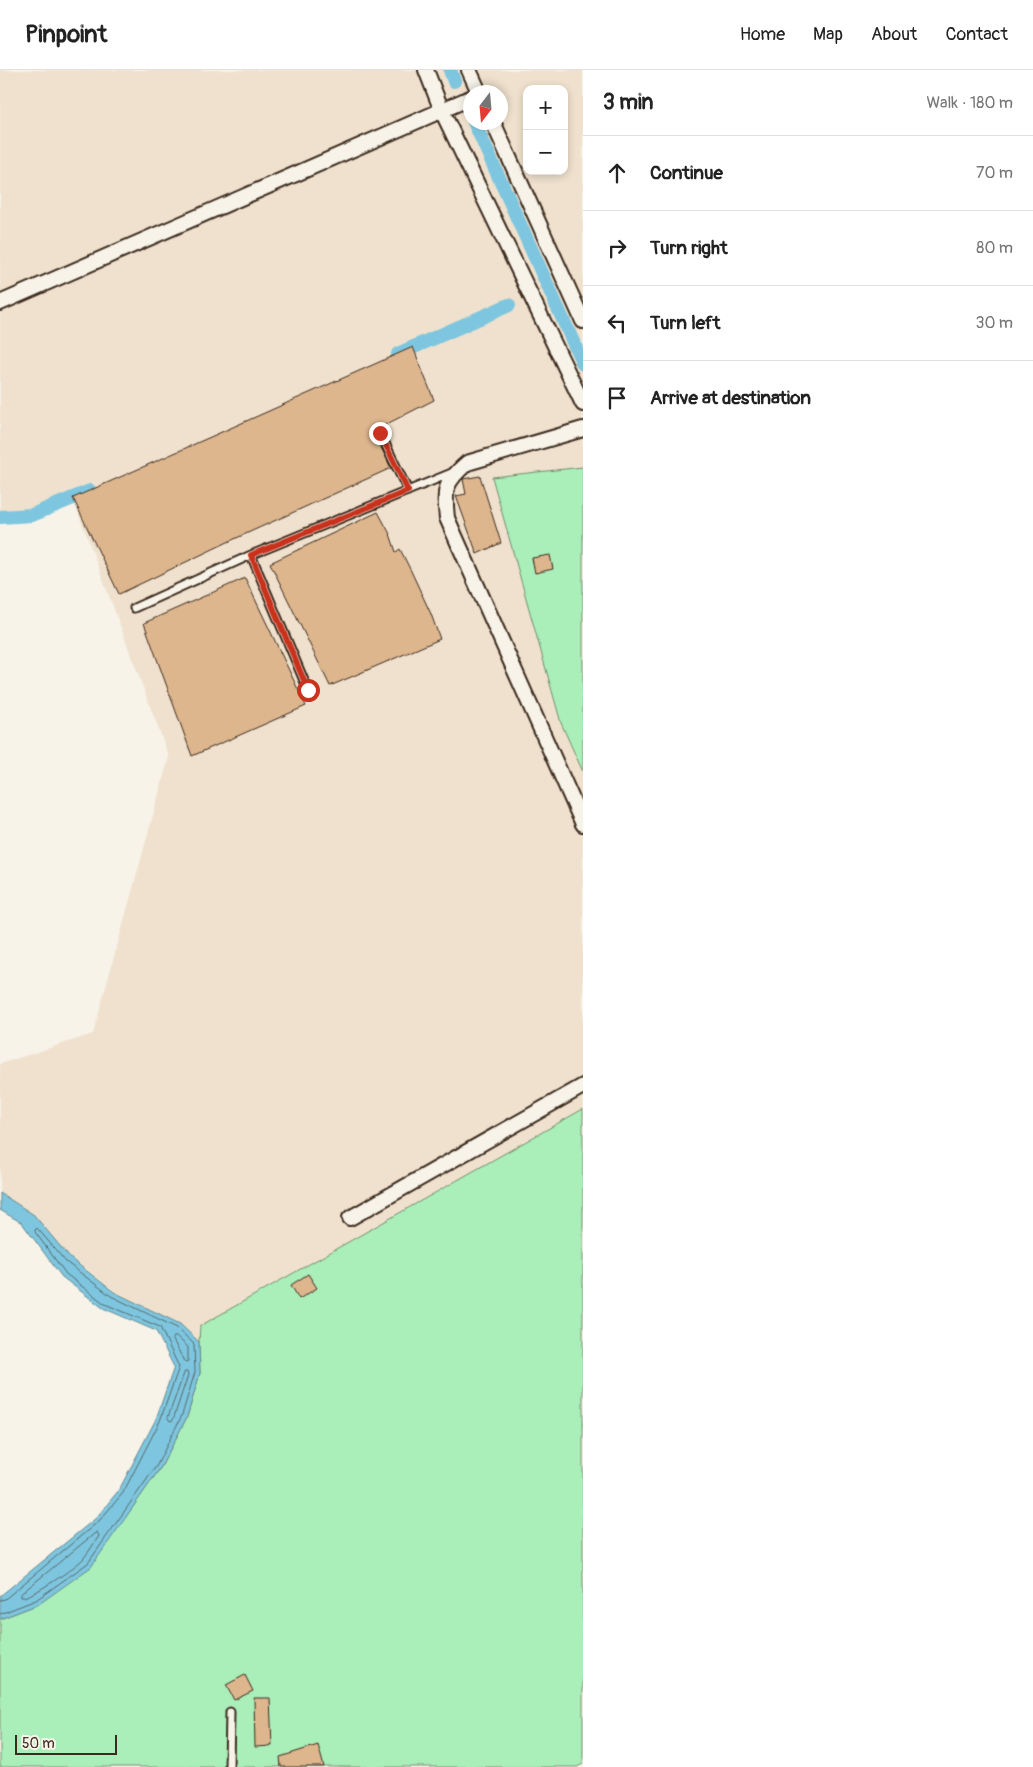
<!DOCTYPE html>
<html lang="en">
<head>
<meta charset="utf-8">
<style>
	body { margin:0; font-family:Pangolin,sans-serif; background:#f6f6f6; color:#222 }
	.controls { position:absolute; right:15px; top:15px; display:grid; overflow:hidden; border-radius:10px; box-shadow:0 2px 8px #0003 }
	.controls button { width:45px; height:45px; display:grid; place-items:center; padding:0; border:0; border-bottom:1px solid #e0e0e0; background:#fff; color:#222; font:25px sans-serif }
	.compass { position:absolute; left:463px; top:15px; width:45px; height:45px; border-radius:50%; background:#fff; box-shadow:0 2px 8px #0003; rotate:196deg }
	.scale { position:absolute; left:15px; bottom:12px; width:102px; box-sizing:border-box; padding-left:5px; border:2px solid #3b2a1e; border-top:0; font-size:14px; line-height:18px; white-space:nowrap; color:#3b2a1e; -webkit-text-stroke:4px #f7f3e8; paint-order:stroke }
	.stop { position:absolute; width:15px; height:15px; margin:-11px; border:4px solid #c8321e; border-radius:50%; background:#fff }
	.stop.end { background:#c8321e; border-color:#fff; box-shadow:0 1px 5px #0008 }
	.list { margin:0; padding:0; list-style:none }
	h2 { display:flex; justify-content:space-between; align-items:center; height:65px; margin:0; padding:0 20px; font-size:21px }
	h2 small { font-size:16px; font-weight:400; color:#767676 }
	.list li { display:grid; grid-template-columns:32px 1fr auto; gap:15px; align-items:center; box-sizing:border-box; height:75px; padding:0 20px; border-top:1px solid #e0e0e0 }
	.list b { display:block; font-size:19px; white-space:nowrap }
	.list em { font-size:16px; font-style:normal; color:#767676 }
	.icon { flex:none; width:28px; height:28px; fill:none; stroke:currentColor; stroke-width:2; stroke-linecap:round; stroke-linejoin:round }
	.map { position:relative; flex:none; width:583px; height:1697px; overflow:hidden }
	header { display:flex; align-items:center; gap:30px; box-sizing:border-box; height:70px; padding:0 25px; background:#fff; border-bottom:1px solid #e0e0e0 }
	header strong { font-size:24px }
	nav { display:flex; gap:28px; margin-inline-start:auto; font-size:18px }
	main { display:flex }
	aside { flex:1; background:#fff }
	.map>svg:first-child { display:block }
	.built { fill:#efe1cd; fill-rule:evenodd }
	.green { fill:#aaefba; stroke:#728c6c }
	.water { fill:#7ec6df; stroke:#638892 }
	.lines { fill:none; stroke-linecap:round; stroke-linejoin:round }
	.shore { stroke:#56686b; stroke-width:1 }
	.canal { stroke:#7ec6df; stroke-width:14 }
	.building { fill:#ddb68e; stroke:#3b2a1e }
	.service-casing { stroke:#3b2a1e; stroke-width:11 }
	.minor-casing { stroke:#3b2a1e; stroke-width:18 }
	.service { stroke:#f7f3e8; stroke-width:7 }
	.minor { stroke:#f7f3e8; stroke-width:14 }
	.route { stroke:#c8321e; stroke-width:6 }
</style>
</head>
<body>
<header>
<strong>Pinpoint</strong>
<nav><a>Home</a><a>Map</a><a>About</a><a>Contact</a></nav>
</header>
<main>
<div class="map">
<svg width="583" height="1697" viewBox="0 0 583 1697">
	<rect width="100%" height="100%" fill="#f7f3e8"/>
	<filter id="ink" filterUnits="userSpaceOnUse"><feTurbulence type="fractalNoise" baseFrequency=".02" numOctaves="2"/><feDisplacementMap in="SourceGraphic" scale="10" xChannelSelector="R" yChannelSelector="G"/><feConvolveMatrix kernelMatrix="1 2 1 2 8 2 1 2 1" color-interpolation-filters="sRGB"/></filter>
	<g filter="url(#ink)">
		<path class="built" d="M0,0h583v397l-91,10 69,246 22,49v337l-383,217 -1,16 -19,-18 -63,-31 -51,-39 -32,-39 -34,-22v-129l93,-30 76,-277 -96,-258 -41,16 -32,2zM527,19h37v82h-37zM470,22h30v30h-30z"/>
		<path class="green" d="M583,397v305l-22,-49 -69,-246z
			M583,1039v655l-6,3h-577v-148l39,-15 91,-93 31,-44 26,-50 13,-44 -1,-31 1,-16z"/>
		<path class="water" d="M0,1123l34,22 36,43 44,34 66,32 19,18 1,31 -13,44 -26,50 -70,100 -52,37 -39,15v-23l96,-78 23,-28 37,-71 18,-52 -18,-36 -53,-23 -41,-31 -40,-54 -22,-13z"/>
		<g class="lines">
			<path class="shore" d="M174,1267h3l11,10v13l-1,2 -3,-1 -11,-21z
				M185,1302h2l1,3 -15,45 -3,1 -2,-3z
				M97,1462l2,4c-5,7 -10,16 -16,23 -7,8 -53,40 -62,38v-3z
				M0,1530l5,-1 94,-78 24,-28 37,-72 19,-54 -19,-40 -55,-23 -39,-30 -31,-42v-2l2,-2 29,34 45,34 66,32 17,16 1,28 -13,43 -25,50 -69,98 -52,37 -36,14"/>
			<path class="canal" d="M450,0l4,11
				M474,52l109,242
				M398,284l111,-49
				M0,447l32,-2 58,-24"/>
		</g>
		<path class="building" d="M413,277l21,53 -59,30v5l16,33 -161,73 -111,53 -46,-96z
			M480,406l21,67 -24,11 -21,-58 10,-2 -3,-15z
			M378,442l12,22 6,18 4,-3 11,22 20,43 9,25 -110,47 -60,-123z
			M550,485l3,14 -18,4 -3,-15z
			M245,508l61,128 -114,50 -48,-133z
			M308,1204l9,14 -18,11 -8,-14z
			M245,1605l8,16 -19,9 -8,-15z
			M254,1628h16l2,48 -17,1z
			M318,1675l6,22h-43l-1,-10z"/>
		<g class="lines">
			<g class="service-casing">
				<path id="service" d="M380,363l28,58
					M251,485l57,135
					M134,538l117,-53 203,-83
					M229,1697l1,-55"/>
			</g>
			<g class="minor-casing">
				<path id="minor" d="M426,0l16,41 141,293
					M469,0l10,22
					M493,52l90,199
					M0,233l470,-205
					M583,359l-116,34c-23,20 -23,26 -20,55l136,306
					M350,1148l233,-132"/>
			</g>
			<use href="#service" class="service"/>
			<use href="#minor" class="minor"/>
		</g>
	</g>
	<g class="lines" filter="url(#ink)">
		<path class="route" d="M308,620l-57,-135 157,-64 -28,-58"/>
	</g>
</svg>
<div class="controls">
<button>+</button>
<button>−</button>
</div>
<svg class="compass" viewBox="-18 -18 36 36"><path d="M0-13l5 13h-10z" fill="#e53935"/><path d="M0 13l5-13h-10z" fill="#767676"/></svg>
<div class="scale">50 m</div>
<div class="stop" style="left:308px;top:620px"></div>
<div class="stop end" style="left:380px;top:363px"></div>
</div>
<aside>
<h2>3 min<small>Walk · 180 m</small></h2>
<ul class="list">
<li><svg class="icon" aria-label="ahead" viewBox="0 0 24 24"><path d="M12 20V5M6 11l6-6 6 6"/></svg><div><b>Continue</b></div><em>70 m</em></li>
<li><svg class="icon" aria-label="right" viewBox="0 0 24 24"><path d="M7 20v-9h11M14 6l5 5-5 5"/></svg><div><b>Turn right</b></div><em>80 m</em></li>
<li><svg class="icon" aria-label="left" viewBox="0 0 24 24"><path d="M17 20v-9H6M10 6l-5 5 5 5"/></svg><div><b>Turn left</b></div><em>30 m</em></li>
<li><svg class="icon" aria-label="arrive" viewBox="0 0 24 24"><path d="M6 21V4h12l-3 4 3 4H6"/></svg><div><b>Arrive at destination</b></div></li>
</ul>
</aside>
</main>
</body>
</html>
